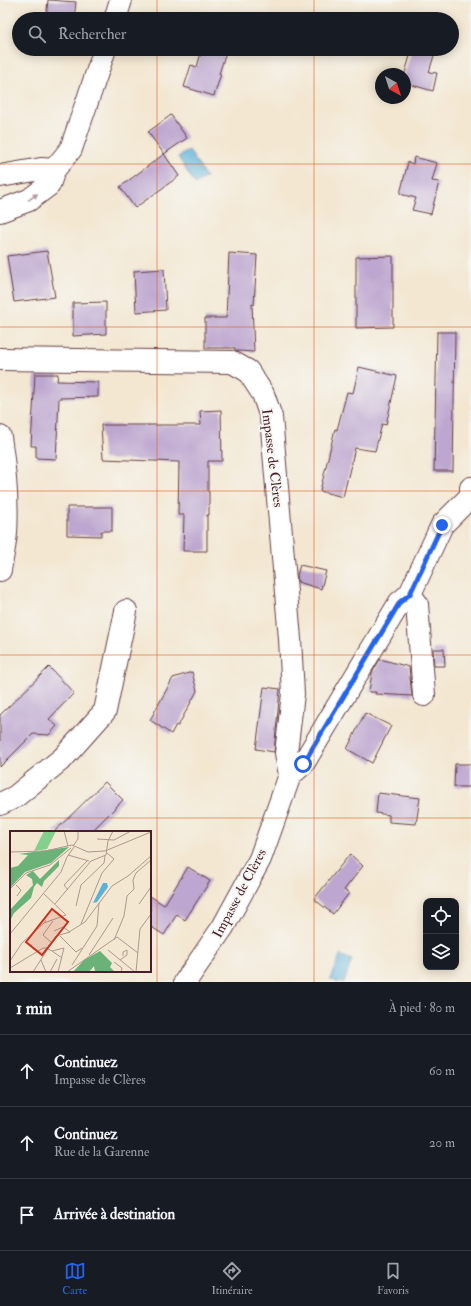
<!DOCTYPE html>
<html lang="fr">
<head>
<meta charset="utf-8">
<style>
	body { margin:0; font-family:"IM FELL Double Pica",serif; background:#242831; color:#f1f3f6 }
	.controls { position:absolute; right:12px; bottom:12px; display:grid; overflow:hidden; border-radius:8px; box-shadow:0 2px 10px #0003 }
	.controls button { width:36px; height:36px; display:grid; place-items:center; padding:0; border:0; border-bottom:1px solid #363941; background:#171b24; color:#f1f3f6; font:20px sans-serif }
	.compass { position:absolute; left:375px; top:68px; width:36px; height:36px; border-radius:50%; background:#171b24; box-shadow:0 2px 10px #0003; rotate:141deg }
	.stop { position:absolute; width:12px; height:12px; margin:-9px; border:3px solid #2563eb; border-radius:50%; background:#fff }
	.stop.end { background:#2563eb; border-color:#fff; box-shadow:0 1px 4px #0008 }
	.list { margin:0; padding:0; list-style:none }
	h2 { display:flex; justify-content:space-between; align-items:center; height:52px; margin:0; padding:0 16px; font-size:17px }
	h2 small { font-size:13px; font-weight:400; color:#9ea1a6 }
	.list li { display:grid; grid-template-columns:26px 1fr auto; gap:12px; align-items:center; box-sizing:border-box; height:72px; padding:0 16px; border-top:1px solid #363941 }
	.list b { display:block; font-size:15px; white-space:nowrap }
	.list p { margin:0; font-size:13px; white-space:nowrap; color:#9ea1a6 }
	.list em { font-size:13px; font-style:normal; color:#9ea1a6 }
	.icon { flex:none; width:22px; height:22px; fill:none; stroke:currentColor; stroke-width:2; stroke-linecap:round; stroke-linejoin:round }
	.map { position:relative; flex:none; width:471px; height:982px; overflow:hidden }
	.search { position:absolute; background:#171b24; box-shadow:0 2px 10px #0003; left:12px; right:12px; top:12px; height:44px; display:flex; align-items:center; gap:10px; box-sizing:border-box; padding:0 14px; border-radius:22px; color:#9ea1a6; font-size:15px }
	.sheet { height:268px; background:#171b24 }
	nav { display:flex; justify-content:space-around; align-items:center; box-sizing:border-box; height:56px; border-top:1px solid #363941; background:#171b24; font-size:11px; color:#9ea1a6 }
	nav a { display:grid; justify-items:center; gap:2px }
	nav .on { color:#2563eb }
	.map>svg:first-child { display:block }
	.water { fill:#5bb1d8; stroke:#526882 }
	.building { fill:#bda6cf }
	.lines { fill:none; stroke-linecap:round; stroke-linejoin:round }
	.minor-casing { stroke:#633d44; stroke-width:24 }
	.minor { stroke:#fff; stroke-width:22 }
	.oneway { fill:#ae9aa0 }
	.route { stroke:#2563eb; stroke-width:5 }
	.grid { fill:none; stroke:#e0560e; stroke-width:1; stroke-opacity:0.55 }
	.labels { text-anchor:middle; stroke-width:4; stroke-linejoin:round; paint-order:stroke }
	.street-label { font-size:14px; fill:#4a1f2b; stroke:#f6f6f2 }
	.inset-road { fill:none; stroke:#af978f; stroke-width:1 }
	.view { fill:#c8321e; fill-opacity:0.15; stroke:#c8321e; stroke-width:2 }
	.inset-edge { fill:none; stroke:#4a1f2b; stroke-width:2 }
</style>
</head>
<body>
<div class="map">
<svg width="471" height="982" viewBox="0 0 471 982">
	<rect width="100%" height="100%" fill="#f6f6f2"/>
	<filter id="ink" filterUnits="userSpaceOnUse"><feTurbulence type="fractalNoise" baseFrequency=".025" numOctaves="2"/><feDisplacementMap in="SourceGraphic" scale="8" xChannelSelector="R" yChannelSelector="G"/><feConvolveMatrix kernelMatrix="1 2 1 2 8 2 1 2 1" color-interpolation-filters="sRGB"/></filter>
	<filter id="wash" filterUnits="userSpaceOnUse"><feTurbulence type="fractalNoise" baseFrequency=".012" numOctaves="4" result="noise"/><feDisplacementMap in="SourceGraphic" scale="16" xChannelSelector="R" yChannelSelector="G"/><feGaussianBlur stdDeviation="0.9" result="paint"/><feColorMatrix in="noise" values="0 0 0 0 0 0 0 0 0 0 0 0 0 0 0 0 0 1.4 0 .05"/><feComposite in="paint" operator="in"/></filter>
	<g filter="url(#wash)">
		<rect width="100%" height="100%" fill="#f3e7d2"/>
		<path class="water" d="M189,150l17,27 -11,7 -17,-27z
			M340,955l12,5 -8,22h-7l-7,-3z"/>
		<g id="blocks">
			<path class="building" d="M48,0l28,2 -2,17h-28z
				M202,49h25l-8,25h2l-7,22 -30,-9 7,-22 6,2z
				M412,49h24l-7,23 8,1 -4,18 -28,-8v-10z
				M171,115l16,23 -23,16 -16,-22z
				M164,154l15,22 -44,32 -15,-21z
				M414,157l23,6 -5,18 7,1 -8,32 -19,-4 4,-12 -16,-4 8,-32 5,2z
				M47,251l8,46 -41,5 -7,-46z
				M229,253l28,2 -3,50 -2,-1 2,48 -16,-1 -3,-1v-2h-30v-30h21z
				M393,256v71l-37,1v-71z
				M164,269l2,41 -30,2 -2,-41z
				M106,302v32l-33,2v-33z
				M437,332h18l-2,139h-19z
				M359,367l38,9 -11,49 -4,-1 -7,27 -20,-3 -12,49 -23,-6 15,-62 2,1 10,-38 6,1z
				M35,374h23l-1,7 41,1v15l-39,1 -3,61 -20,-1v-12h-5z
				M221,410l1,51h-14v31h1v23h-2v36h-24l1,-36h-6l1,-53 -76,-3 -2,-34h100l-1,-14z
				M67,507h45v24h-11v5l-34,-1z
				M300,565l26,6 -5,18 -23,-7 -1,-7z
				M433,649h11l1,17h-11z
				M380,659l29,8 3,29 -37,-2 1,-2h-7l3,-19z
				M49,667l25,26 -25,26 8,7 -8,9 -16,-1 -33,33v-52z
				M192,672l5,19 -19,35 -2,-1 -5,9 -21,-14 23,-42z
				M264,687l16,2 -6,63 -18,-3z
				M365,713l26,13 -19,37 -25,-14z
				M455,764h16v23h-17z
				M105,782l18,18 -32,32h-37z
				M378,793l42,5 -4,26 -27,-2v-7l-13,-2z
				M350,854l13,12 -19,24 5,3 -16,21 -19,-15z
				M188,867l22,14 -25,39 -8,-6 -13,21 -14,-9v-30l14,9z"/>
		</g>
	</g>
	<g filter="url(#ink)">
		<use href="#blocks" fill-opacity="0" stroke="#633d44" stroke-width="1"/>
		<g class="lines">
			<g class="minor-casing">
				<path id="minor" d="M115,19l6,-19
					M0,176l41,-7 13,1
					M0,211l29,-11 20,-15 5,-15 17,-21 34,-100
					M0,359l232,3 16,9 15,23 8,23 19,222 3,55 -7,59 4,22
					M0,437c5,32 8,64 6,96 -1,12 -4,25 -6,37
					M410,594l32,-69 29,-29v-8
					M0,804l15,-7 48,-39 42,-47 21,-100
					M185,982l38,-55 37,-68 30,-84 13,-11 97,-162 10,-8 7,10 7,91"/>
			</g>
			<use href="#minor" class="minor"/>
		</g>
		<defs><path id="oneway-solid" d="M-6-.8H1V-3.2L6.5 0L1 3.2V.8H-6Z"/></defs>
		<use class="oneway" href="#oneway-solid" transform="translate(33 197) rotate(-35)"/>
	</g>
	<g class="lines" filter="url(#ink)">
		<path class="route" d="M303,764l97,-162 10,-8 32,-69"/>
	</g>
	<path class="grid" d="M157,0v19M314,0v19M157,49v933M314,49v933M0,164h471M0,327h471M0,491h471M0,655h471M0,818h471"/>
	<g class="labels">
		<g class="street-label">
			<text transform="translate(273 458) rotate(83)" y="5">Impasse de Clères</text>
			<text transform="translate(239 893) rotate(-62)" y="5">Impasse de Clères</text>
		</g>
	</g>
	<g transform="translate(10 831)">
		<rect width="141" height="141" fill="#f3e7d2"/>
		<path d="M34,0h12l-9,18 -13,2z" fill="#84cf8c"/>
		<path d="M59,16l-18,16 -26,9 -15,16v-20l8,-2 10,-11 -9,-1zM49,29v6l-15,15 -2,6 -5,-4 -3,4 -3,11 -17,15 -4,8v-11l23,-25 -1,-6 -6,-4 7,-4 7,8zM90,120l12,12 -2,4 5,5h-20l-1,-6 -5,6h-16l11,-12z" fill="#6bb278"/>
		<path d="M93,52h4l1,4 -11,15 -4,1z" fill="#5bb1d8"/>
		<path class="inset-road" d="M54,0l4,15M87,8l17,1 17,-9M63,15l5,-7v-8M0,21l35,-1 27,-6 16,7 17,-1 46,-19M58,24l21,6M6,54l5,5 -4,6M0,58l16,-16 24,-8 21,-17M58,59l-4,-5 23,-24M34,63l22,21 -22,8 2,-3M45,73l36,-43 15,-6 2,-14 5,-10M129,73l12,-17M66,75l5,-21 23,-22 1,-7M71,93l21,-51 12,-14 -7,-6M44,100l9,-4 7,5M59,101l16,-10 27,-36 16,-10 23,-20M0,103l51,-62 6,-15 7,-10M50,105l16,16 6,-4M104,109l10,-24 3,-20 7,-7 -1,-9 3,-7 15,-13M42,112l-9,-8 10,-14M38,118l4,2 12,-3 -6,24M98,119l27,22M42,120l10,7M79,124l24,-37M31,129l5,12M110,129l7,-5v-5l-4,2v4M0,130l12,-18 22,-20M104,131l8,6 -1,4M62,134l25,-39 2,-23M0,137l33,-20h5M23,141l23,-36 14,-4M40,141l7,-13M57,141l50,-35 21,16M126,141l4,-43 11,-15"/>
		<path class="view" d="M42,78l16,13 -26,33 -16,-13z"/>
		<rect width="141" height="141" class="inset-edge"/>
	</g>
</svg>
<div class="controls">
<button><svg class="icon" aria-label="locate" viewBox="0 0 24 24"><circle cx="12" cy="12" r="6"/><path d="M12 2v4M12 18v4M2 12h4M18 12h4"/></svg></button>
<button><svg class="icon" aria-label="layers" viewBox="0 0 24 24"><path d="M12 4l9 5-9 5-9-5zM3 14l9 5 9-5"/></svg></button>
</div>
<svg class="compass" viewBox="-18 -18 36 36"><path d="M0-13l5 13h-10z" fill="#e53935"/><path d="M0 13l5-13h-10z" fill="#9ea1a6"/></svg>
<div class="stop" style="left:303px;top:764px"></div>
<div class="stop end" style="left:442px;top:525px"></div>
<div class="search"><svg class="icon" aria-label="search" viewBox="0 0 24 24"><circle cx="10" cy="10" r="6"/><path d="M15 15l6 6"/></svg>Rechercher</div>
</div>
<section class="sheet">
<h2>1 min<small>À pied · 80 m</small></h2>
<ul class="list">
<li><svg class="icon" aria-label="ahead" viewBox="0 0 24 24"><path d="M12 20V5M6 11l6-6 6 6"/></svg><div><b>Continuez</b><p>Impasse de Clères</p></div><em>60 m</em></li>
<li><svg class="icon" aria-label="ahead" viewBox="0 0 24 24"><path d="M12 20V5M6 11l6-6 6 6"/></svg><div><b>Continuez</b><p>Rue de la Garenne</p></div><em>20 m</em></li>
<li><svg class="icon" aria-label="arrive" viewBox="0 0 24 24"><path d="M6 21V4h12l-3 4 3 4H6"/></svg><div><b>Arrivée à destination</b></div></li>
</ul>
</section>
<nav>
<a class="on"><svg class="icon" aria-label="map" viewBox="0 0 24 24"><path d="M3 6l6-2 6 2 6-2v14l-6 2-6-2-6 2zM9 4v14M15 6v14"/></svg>Carte</a>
<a><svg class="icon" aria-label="directions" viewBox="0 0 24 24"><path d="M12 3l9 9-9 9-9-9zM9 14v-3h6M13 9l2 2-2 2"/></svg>Itinéraire</a>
<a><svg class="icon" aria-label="saved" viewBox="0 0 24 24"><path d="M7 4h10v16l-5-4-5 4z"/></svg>Favoris</a>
</nav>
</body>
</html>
